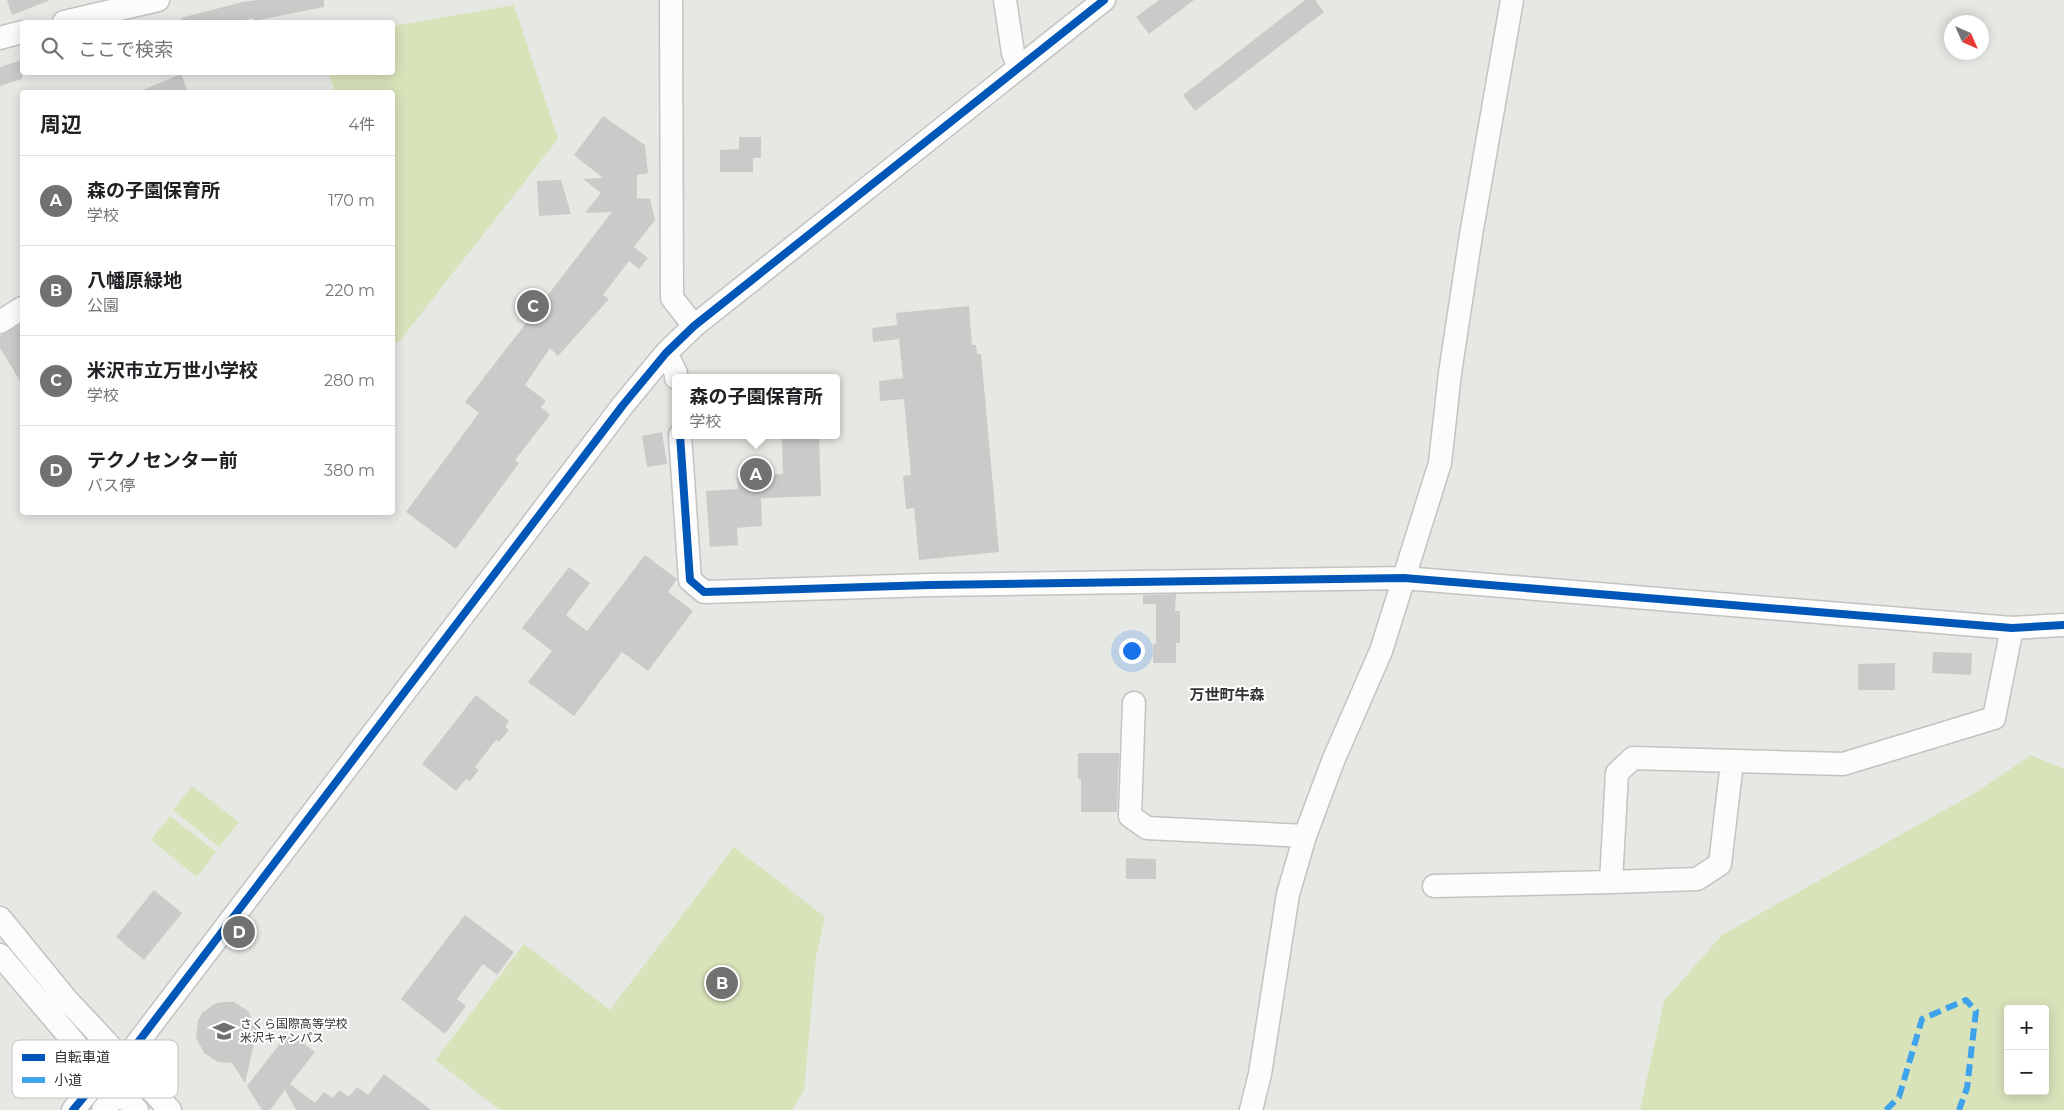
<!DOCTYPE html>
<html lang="ja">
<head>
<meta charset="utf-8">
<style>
	body { margin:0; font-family:Montserrat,"Noto Sans JP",sans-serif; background:#f6f6f6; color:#202124 }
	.controls { position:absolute; right:15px; bottom:15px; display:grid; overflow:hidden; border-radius:5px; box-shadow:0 2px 12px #0003 }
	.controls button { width:45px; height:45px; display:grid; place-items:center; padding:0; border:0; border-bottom:1px solid #e0e0e0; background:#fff; color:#202124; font:25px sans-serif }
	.compass { position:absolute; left:1944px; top:15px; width:45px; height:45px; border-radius:50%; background:#fff; box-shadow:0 2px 12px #0003; rotate:135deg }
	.you { position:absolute; left:1131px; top:650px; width:18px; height:18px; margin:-12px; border:4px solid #fff; border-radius:50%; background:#1a73e8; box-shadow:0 0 0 8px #1a73e833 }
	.badge { display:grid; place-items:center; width:32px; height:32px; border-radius:50%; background:#717270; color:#fff; font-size:16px; font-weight:700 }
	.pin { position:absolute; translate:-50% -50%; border:2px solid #fff; box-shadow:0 1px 5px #0006 }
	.popup { position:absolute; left:672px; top:374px; width:168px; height:65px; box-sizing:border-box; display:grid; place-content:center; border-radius:5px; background:#fff; filter:drop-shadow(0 1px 4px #0005); font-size:16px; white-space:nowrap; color:#757577 }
	.popup b { font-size:19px; color:#202124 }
	.popup::after { content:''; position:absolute; left:50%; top:100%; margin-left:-10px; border:10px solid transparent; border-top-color:#fff }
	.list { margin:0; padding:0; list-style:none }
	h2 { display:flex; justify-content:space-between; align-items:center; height:65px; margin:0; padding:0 20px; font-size:21px }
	h2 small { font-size:16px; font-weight:400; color:#757577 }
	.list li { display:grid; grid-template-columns:32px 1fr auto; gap:15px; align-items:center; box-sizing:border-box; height:90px; padding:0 20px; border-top:1px solid #e0e0e0 }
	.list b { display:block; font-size:19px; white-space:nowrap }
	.list p { margin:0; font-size:16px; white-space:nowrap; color:#757577 }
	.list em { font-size:16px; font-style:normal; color:#757577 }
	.icon { flex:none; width:28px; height:28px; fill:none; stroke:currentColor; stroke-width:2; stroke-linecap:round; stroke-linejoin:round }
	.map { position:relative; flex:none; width:2064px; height:1110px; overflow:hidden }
	.search { position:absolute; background:#fff; box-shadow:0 2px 12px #0003; left:20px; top:20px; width:375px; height:55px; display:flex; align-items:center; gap:12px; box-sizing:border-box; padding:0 18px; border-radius:5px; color:#757577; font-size:19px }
	.panel { position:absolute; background:#fff; box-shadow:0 2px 12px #0003; left:20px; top:90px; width:375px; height:425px; border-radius:5px }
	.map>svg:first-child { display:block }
	.green { fill:#d9e3ba; fill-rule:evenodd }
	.building { fill:#cacbc8 }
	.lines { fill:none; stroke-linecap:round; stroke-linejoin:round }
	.minor-casing { stroke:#c3c3c1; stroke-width:25 }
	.minor { stroke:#fbfcfb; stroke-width:22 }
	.quiet { stroke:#3ea3eb; stroke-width:6; stroke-dasharray:12 6; stroke-linecap:butt }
	.cycleway-casing { stroke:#fff; stroke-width:11 }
	.cycleway { stroke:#0057b8; stroke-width:8 }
	.labels { text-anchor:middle; stroke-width:4; stroke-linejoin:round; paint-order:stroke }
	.poi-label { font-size:12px; fill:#323331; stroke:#fff; text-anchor:start }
	.quarter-label { font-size:15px; font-weight:bold; fill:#323331; stroke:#fff }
	.key { fill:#fff; stroke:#c2c2c1; stroke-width:1 }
	.key-label { font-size:14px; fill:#323331 }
</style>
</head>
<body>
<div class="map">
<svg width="2064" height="1110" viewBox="0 0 2064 1110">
	<rect width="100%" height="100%" fill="#e6e8e4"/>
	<path class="green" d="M514,5l44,134 -160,204 -6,-4v-247h-57l-6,-19 63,-1 1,-46z
		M2031,755l33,14v341h-424l24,-109 58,-66 253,-142zM2008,1009h37v82h-37z
		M192,786l47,36 -20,25 -46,-37z
		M170,816l46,36 -19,25 -46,-37z
		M734,847l91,70 -9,40 -12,134 -12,19h-292l-65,-50 89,-116 86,66z"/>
	<path class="building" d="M7,0h41v1l-36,14z
		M258,0h66v7l-70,14 -1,-3 -16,4h-55l-1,-4 61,-16z
		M1159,0h35l-45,34 -13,-17z
		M1305,0h10l9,12 -129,99 -12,-16z
		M22,60v19l-22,7v-19z
		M181,74l7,18h-50z
		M603,116l42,29 3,28 -11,2v23l13,1 5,21 -21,27 14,11 -9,11 -10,-8 -26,34 6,4 -51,57 -8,-8 -25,37 21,16 -5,6 9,8 -35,45 4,3 -63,86 -50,-37 73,-99 -14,-11 147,-190 -27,1 16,-20 -18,-14 20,-1 -29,-23z
		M739,137h22v21h-8v14h-33v-22l19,-1z
		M561,180l10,34 -32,2 -2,-35z
		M969,306l3,39h4l1,9h4l18,198 -80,8 -5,-52 -8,1 -3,-33 8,-1 -7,-76 -24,2 -1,-20 24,-3 -4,-39 -26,3 -1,-14 25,-3 -1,-12z
		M22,323v61l-22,-36v-12z
		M662,432l5,32 -20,3 -5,-31z
		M782,435h37l2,61 -60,2 1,28 -25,2 1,17 -28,2 -4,-56 32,-2 -1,-12 46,-3z
		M645,555l32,24 -9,13 25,19 -45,60 -26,-19 -48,64 -46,-34 24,-31 -30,-23 47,-61 21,16 -24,32 21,16z
		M1176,594l-1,17h5v32h-4v20h-23v-19h3v-40h-13v-9z
		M1933,652l39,1 -1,22 -39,-2z
		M1895,663v27h-37v-26z
		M476,695l33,26 -4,6 4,3 -10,12 -3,-2 -21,27 4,3 -9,11 -4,-2 -10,12 -34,-27z
		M1078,753h41l-2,59h-36v-33h-3z
		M1126,858l30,1v20h-30z
		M154,890l28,23 -38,47 -28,-23z
		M465,915l49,37 -17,23 -14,-11 -26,35 9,7 -21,28 -44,-35z
		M225,1002h9l14,9 8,16v8l-11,48 -13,-20 -14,-1 -14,-9 -8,-15 2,-18 4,-7 14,-10z
		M289,1032l26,20 -25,32 25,19 9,-11 9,6 6,-8 10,7 8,-10 11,8 16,-21 47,36h-135l-11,-20 -15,20h-8l-15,-24z"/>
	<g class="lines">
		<g class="minor-casing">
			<path id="minor" d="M671,0l1,298 22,28
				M1005,0l8,53 6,15
				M64,22l94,-22
				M0,38l22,-6
				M0,322l22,-14
				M666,353l10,20v5
				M680,435l10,145 14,12 226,-7 474,-7 608,50 52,-3
				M1134,703l-4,113 17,12 158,8
				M1611,882l86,-3 23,-15 12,-102
				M1434,886l177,-4 6,-109 16,-15 210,6 151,-46 18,-90
				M0,918l66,81 104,111
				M0,955l102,120 35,35
				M73,1110l29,-35 21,-13 500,-657 43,-52 28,-27 410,-326
				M103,1110l16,-18 2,-15
				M1251,1110l9,-36 28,-180 17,-58 28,-75 48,-110 59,-188 10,-90 21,-138 41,-235"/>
		</g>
		<use href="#minor" class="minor"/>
		<path class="quiet" d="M1886,1110l13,-13 23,-78 44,-19 10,11 -9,77 -8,22"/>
		<g class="cycleway-casing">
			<path id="cycleway" d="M680,435l10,145 14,12 226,-7 474,-7 608,50 52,-3
				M73,1110l29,-35 21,-13 500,-657 43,-52 28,-27 410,-326"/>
		</g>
		<use href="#cycleway" class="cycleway"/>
	</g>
	<defs>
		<g id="school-bare" transform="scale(1.725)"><path d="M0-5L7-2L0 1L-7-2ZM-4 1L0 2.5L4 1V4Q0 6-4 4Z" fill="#717270" stroke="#fff" stroke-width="2.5" paint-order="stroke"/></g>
	</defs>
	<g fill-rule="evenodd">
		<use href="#school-bare" x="224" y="1031"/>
	</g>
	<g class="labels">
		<g class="poi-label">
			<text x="240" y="1028">さくら国際高等学校<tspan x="240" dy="14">米沢キャンパス</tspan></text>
		</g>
		<g class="quarter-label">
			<text x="1227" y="700">万世町牛森</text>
		</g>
	</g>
	<rect x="12" y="1040" width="166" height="58" rx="8" class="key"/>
	<rect x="22" y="1054" width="23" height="7" fill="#0057b8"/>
	<rect x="22" y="1077" width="23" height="6" fill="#3ea3eb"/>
	<g class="key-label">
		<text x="54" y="1062">自転車道</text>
		<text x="54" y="1085">小道</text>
	</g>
</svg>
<div class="controls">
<button>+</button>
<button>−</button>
</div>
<svg class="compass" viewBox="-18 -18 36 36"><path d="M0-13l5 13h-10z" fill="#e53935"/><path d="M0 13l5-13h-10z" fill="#757577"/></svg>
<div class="you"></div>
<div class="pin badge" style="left:756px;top:474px">A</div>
<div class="popup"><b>森の子園保育所</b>学校</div>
<div class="pin badge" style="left:722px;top:983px">B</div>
<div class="pin badge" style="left:533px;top:306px">C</div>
<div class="pin badge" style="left:239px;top:932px">D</div>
<div class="search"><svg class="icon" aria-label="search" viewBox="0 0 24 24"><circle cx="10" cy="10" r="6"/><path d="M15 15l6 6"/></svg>ここで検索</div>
<section class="panel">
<h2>周辺<small>4件</small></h2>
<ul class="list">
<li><span class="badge">A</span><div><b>森の子園保育所</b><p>学校</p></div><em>170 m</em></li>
<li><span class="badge">B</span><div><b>八幡原緑地</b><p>公園</p></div><em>220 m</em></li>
<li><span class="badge">C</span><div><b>米沢市立万世小学校</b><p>学校</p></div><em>280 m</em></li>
<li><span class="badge">D</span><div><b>テクノセンター前</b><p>バス停</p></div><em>380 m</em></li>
</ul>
</section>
</div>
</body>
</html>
